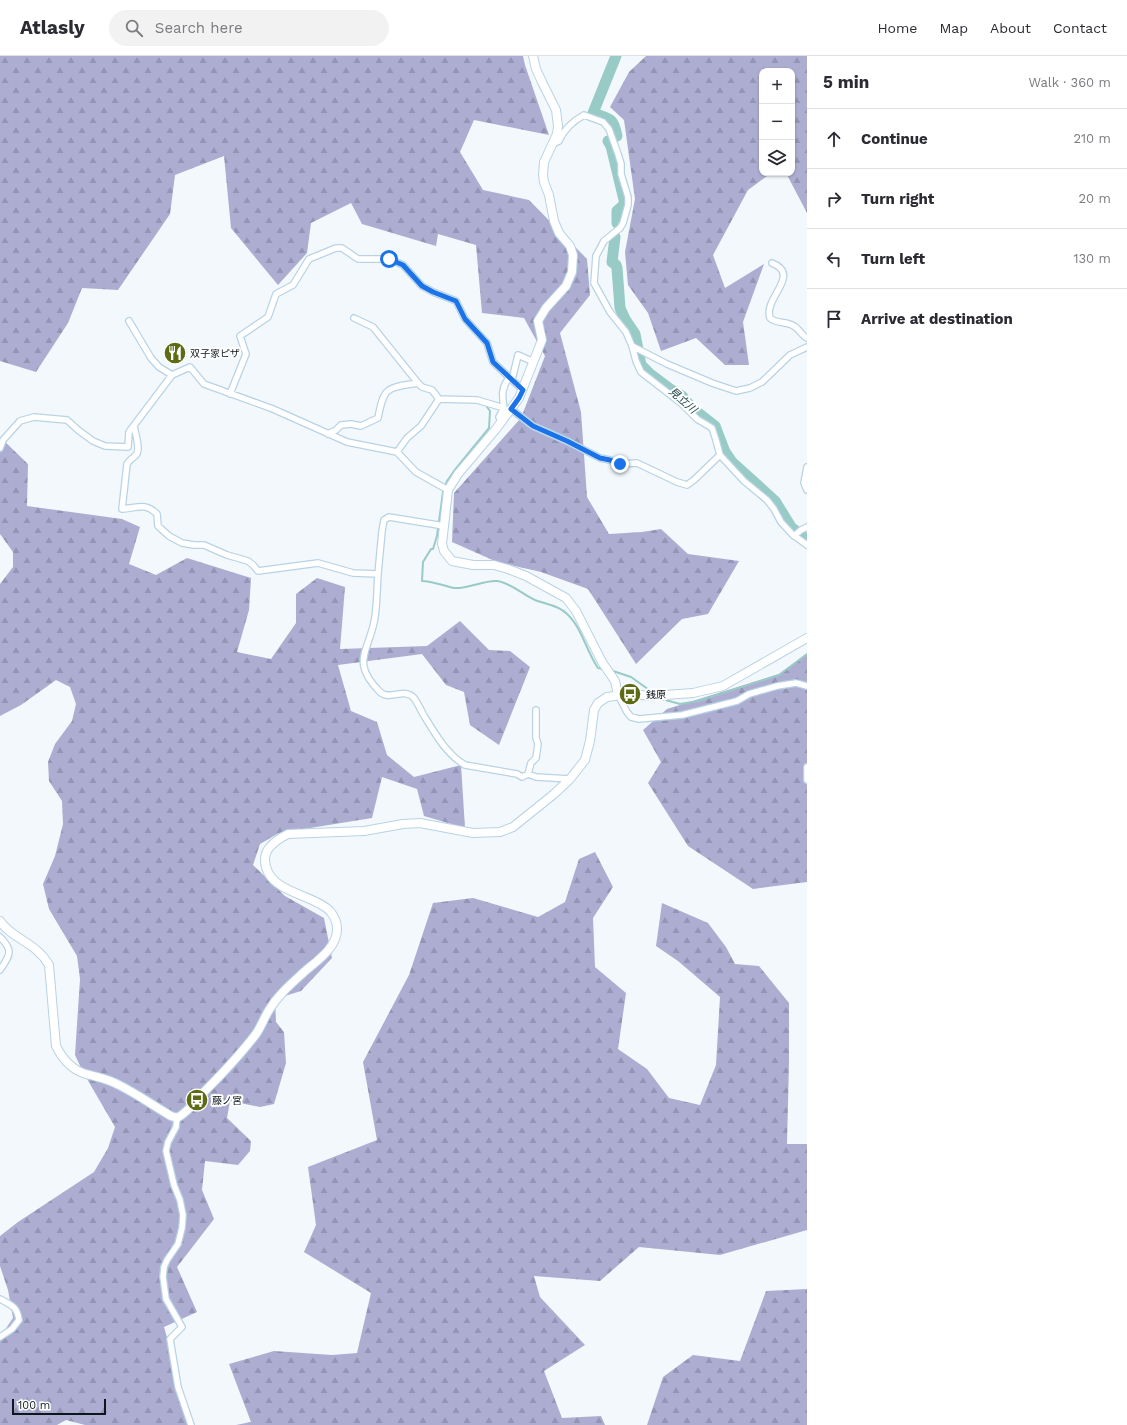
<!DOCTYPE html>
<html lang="en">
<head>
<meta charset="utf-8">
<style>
	body { margin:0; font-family:"Work Sans","Noto Sans JP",sans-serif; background:#f2f2f3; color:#2b2b33 }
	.controls { position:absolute; right:12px; top:12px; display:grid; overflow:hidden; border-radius:8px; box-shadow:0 1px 3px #0004 }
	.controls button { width:36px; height:36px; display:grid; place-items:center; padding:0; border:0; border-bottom:1px solid #e1e1e2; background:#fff; color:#2b2b33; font:20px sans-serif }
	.scale { position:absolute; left:12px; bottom:10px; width:94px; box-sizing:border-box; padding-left:4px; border:2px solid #0c161c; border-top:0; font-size:11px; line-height:14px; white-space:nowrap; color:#0c161c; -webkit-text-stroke:3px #fff; paint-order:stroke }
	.stop { position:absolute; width:12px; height:12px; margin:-9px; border:3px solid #1a73e8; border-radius:50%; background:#fff }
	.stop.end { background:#1a73e8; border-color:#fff; box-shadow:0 1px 4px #0008 }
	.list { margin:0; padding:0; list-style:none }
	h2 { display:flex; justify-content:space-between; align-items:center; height:52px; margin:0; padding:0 16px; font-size:17px }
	h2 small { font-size:13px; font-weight:400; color:#7c7c81 }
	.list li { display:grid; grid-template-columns:26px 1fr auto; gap:12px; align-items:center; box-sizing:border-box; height:60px; padding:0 16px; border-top:1px solid #e1e1e2 }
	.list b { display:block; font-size:15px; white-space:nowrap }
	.list em { font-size:13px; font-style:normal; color:#7c7c81 }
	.icon { flex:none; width:22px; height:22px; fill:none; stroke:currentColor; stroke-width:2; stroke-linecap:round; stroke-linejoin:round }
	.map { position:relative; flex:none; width:807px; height:1369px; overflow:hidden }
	header { display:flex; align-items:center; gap:24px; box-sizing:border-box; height:56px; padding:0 20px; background:#fff; border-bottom:1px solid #e1e1e2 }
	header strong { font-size:19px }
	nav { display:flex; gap:22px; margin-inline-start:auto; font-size:14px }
	.search { width:280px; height:36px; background:#f2f2f3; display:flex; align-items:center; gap:10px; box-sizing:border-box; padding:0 14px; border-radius:22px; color:#7c7c81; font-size:15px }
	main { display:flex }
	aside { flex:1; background:#fff }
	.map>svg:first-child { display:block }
	.forest { fill:url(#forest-firs) }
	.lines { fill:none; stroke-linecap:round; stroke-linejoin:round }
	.stream { stroke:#98cac6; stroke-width:2 }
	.river { stroke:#98cac6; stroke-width:11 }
	.street-casing { stroke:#b8d3e5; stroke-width:8 }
	.secondary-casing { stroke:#b8d3e5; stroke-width:10 }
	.street { stroke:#fff; stroke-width:5.5 }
	.secondary { stroke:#fff; stroke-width:8 }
	.route { stroke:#1a73e8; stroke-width:5 }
	.labels { text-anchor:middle; stroke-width:4; stroke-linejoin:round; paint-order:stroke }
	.poi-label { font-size:10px; fill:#0c161c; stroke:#fff; text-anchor:start }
	.water-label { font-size:11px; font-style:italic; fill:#103f3c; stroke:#fff }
</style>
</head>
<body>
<header>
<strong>Atlasly</strong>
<div class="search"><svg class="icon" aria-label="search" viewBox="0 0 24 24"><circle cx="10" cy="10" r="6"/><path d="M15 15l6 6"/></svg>Search here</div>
<nav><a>Home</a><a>Map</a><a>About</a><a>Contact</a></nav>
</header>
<main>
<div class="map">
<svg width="807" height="1369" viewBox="0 0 807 1369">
	<defs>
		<pattern id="forest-firs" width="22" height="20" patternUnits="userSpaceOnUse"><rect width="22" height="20" fill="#adadd2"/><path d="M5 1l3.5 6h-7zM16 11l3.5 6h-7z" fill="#9494b4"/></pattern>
	</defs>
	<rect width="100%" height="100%" fill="#f3f8fc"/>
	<path class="forest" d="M0,0h523l2,9 24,70 -75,-15 -14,32 23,38 46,10 58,59 3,36 -30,38 21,79 6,85 22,37 33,-2 19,-3 27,25 51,7 -31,53 -26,5 -46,45 -48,-75 -47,-17 -44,-10 -45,-20 2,-49 67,-75 24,-62 -21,-38 -42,-5 -6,-68 -38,-11 -2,12 -74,-22 -11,-21 -40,20 -4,30 -29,32 -47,-57 -7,-72 -49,19 -5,39 -52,76 -36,-2 -14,35 -32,49 -36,-11z
		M646,0h161v157l-21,-40h6v-102h-30v102h9l-23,17 -35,65 12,33 39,-24 -21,58 6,43h-24l-29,-27 -35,13 -13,-38 -20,-28 -3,-33 10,-53 -11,-79 -14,-13 19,-35z
		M0,381l28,27 -1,42 95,13 18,8 -11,37 27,11 31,-17 64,20 -2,32 -12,42 34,7 25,-36v-29l21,-16 28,9 -5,62 87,-3 33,-25 29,29 21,1 20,16 -31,78 -29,-20 -6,-33 -18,-7 -24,-31 -84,11 13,46 26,11 10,33 27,22 47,-12 4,63 -41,-12 -7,-27 -35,-12 -10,41 -93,15 -19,11 -7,21 32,31 39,22 8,40 -31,33 -26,8 1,23 8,10 2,31 -12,41 -14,3 -30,-6 -3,17 24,23 -1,10 -12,14 -33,-4 -3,29 12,29 -37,48 20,45 -33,15 28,98h-107l-19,-5 -9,5h-57v-88l13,-19 -5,-28 -8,-24v-30l18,-14 76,-50 14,-24 7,-21 -32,-55 -8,-17 5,-76 -3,-23 -28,-47 -6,-25 12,-28 8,-32 -1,-23 -13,-20 -1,-19 7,-18 17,-23 4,-17 -6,-17 -14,-7 -35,25 -21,11v-132l13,-17v-15l-13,-18z
		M807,598v228l-54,7 -65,-43 -40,-63 13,-21 -18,-32 24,-21 112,-35z
		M595,796l18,35 -20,31 2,49 31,26 -8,56 29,20 22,29 31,7 16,-40 4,-68 -42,-36 -22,-15 6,-43 46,20 18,24 9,17 24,2 30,37v59l-2,82h20v86l-87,25 -81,-8 -39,34 -66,-5 6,21 45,48 -41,26 18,47 39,-2 4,9h-369l15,-3 -22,-58 45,-13 58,4 25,-2 14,-60 -67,-41 12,-27 -8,-58 69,-27 -14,-78 46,-87 24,-72 40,-5 65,19 27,-15 14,-43z
		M807,1233v136h-160l16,-48 30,-22 47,6 26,-70z"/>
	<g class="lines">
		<path class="stream" d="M487,351l3,4 -1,17 -35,43 -7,10 -4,11 -6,44 -4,13h-2l-8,13 -1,19c11,0 21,5 32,7 14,1 30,-8 43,-7 14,2 25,13 38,19 10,4 23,5 31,13 16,14 20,38 32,55l6,1
			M610,614l21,7 21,15
			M662,643l18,5 18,-3 81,-26 28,-21"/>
		<path class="river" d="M616,0l-23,57c17,6 20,4 24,23
			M608,85l3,5 14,58 -8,7v12
			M615,181l-3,25 4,3 1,3 3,40 5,11 10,15 6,31 9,9 20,15 12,7 10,12 23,18 10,26 7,10 43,39 16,26 16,13"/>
		<g class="street-casing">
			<path id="street" d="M552,88l7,-3c5,-12 14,-20 25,-26l19,7 6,7 9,25 3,10v10l7,23v8l-5,18 -3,5 -16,13 -8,15 -2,27 16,29 16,20 6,14 35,18 45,19 24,8 14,-3 12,-6 28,-27 17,-8
				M772,207c30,12 -9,35 -2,55 6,6 15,3 22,7 7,3 9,10 15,13
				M354,262l19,9 45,56 4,4 10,3 7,9 38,1 27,8 -5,9 2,5
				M129,265l22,37 8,9 13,8
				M632,290l4,15 5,11 40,31 16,16 15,9 4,12 4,15 24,26 23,19 7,9 7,13 11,12 15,11
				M512,324l11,10
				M230,338l16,-40 -6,-18 28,-19 8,-23 17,-9 16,-26 27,-11h6l16,11h31l14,6 19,21 11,6 23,9 9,18 22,24 6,19 19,18 6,-25 16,7
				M504,352c-2,-12 -3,-21 6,-31
				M511,353l22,17 34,15 33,17 10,2 10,4 17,-1 40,19 10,3 7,-5 26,-25
				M134,370c1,6 7,24 2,29 -3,3 -6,4 -9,9l-5,45c15,-1 23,-7 35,5l1,12 11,10 13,7 12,2h10l23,10 21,6 5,4 5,6 60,-8 35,10 25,1 4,-43 2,-11 5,-3 55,9
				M328,378l8,-4 5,-5 10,-1 10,2 17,-8c6,-32 9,-30 40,-35
				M0,392l3,-8 17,-19 14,-4 33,3 11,10 15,11 12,5 23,1 1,-15 43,-57 18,-8 14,17 69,25 74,33 50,10 19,20 32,18
				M397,396l10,-14 14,-12 18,-27
				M807,411l-3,16 3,7
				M794,480l7,-6 6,-3
				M378,518c-1,14 -1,29 -3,43 -5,34 -26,44 5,75 9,9 25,-5 34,6 3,4 6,10 9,16 11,18 23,40 42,51l52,9 5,3 6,-3 8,3 34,2
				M618,639l9,17 4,5 8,2 43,-4 55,-14 12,-7 28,-8 19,-3 11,3
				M807,711v13
				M528,718l3,-11 5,-5 2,-14 -2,-6v-28
				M0,881c14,14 10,18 0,33
				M177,1062l-1,9 -8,15 -2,9 8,34 6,15 3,15 -1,13 -4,16 -11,16 -3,7 -1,10 3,22 16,28 -12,12 8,48 13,38
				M0,1243c11,6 17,7 19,21l-7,9 -12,8"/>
		</g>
		<g class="secondary-casing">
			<path id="secondary" d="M533,0l3,13 6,13 14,28 2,16 -1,8 -13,28 -1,13 1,7 5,13 5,26 5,12 11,13 3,9 -1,17 -6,14 -20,22 -8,13 4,19 -23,58 -23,31 -38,45 -10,16 -6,54 2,7 8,10 21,4h21l14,4 18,7 40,22 10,13 26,51 13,19 3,14
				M0,865c12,18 36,21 49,44l7,81c7,14 18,26 34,29 11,3 18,4 29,10 18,9 35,21 52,31l6,2c11,-6 18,-16 26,-25 19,-19 37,-38 53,-59 5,-7 8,-16 13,-24 9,-15 22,-26 35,-38 13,-11 34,-25 33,-44 0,-6 -3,-12 -7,-17 -18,-18 -65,-18 -65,-52 0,-12 13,-20 23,-25l76,-3 39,-7 17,-1 53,10 27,-1 13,-5 41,-33 16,-15 15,-19 5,-19 4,-31 4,-7 9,-6 23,-3 21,2 42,-3 30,-7 84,-48"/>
		</g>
		<use href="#street" class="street"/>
		<use href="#secondary" class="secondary"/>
	</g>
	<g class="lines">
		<path class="route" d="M389,203l14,6 19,21 11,6 23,9 9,18 22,24 6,19 30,28 -4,8 -8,11 22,17 34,15 33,17 10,2 10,4"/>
	</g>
	<defs>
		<g id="restaurant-disc" transform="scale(1.15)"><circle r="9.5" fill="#5d6b14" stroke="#fff"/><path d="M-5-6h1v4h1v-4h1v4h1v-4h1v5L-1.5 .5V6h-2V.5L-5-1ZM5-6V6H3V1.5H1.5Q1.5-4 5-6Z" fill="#fff"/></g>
		<g id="bus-disc" transform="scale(1.15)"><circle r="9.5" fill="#5d6b14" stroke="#fff"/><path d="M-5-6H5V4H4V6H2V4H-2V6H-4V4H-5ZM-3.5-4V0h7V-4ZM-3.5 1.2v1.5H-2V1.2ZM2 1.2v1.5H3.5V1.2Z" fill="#fff"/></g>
	</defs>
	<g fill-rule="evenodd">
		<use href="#restaurant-disc" x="175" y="297"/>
		<use href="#bus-disc" x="630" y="638"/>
		<use href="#bus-disc" x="197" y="1044"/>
	</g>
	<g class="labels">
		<g class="poi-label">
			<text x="190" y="301">双子家ピザ</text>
			<text x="646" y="642">銭原</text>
			<text x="212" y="1048">藤ノ宮</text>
		</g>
		<g class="water-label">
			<text transform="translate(683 344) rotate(41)" y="4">見立川</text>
		</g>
	</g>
</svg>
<div class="controls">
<button>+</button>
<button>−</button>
<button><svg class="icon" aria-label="layers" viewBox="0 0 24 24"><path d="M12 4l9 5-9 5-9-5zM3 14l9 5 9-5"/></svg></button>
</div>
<div class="scale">100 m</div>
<div class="stop" style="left:389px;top:203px"></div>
<div class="stop end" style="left:620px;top:408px"></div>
</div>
<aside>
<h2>5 min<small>Walk · 360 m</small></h2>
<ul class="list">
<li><svg class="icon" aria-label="ahead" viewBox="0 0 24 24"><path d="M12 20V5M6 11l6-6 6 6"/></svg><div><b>Continue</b></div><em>210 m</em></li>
<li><svg class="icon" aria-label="right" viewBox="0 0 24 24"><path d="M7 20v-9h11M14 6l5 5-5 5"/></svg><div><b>Turn right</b></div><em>20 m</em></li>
<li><svg class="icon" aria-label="left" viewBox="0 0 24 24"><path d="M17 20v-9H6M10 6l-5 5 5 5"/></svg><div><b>Turn left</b></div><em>130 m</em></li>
<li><svg class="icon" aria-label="arrive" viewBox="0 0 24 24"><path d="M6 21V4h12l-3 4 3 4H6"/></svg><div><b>Arrive at destination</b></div></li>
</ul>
</aside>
</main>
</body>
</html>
